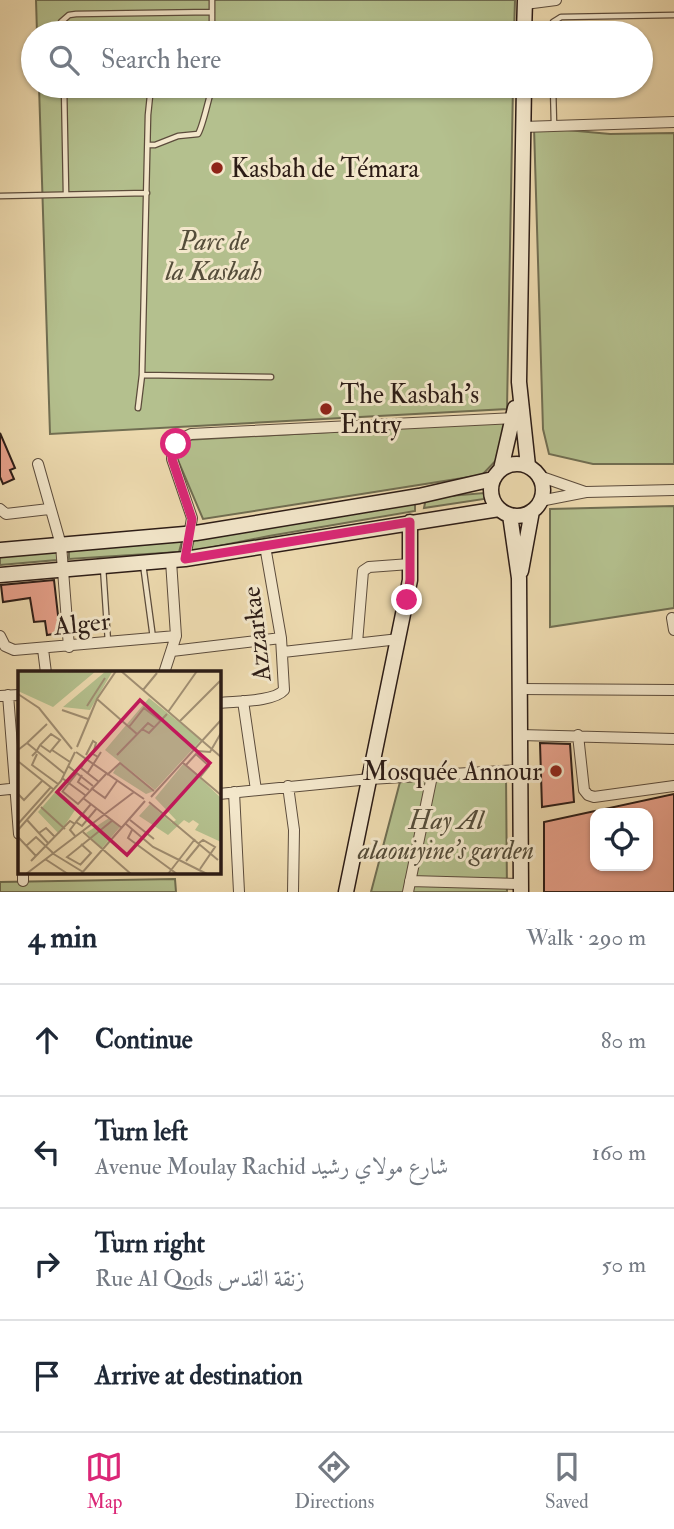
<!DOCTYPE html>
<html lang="en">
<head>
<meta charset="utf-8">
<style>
	body { margin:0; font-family:"IM FELL Double Pica",Amiri,serif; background:#f2f2f3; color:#1f2937 }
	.controls { position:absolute; right:21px; bottom:21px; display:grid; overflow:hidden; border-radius:14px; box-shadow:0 2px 5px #0004 }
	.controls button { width:63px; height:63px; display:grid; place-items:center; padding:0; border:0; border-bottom:2px solid #e0e1e3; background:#fff; color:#1f2937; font:35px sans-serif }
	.stop { position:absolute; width:21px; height:21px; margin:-16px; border:5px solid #db2777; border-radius:50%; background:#fff }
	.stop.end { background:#db2777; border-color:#fff; box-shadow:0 2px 7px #0008 }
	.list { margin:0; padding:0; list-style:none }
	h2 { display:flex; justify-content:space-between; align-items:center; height:91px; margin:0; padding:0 28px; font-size:30px }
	h2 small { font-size:23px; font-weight:400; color:#747a83 }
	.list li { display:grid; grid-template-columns:46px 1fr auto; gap:21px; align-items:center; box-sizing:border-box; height:112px; padding:0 28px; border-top:2px solid #e0e1e3 }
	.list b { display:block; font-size:26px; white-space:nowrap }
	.list p { margin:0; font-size:23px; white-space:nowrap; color:#747a83 }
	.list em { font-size:23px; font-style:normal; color:#747a83 }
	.icon { flex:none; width:38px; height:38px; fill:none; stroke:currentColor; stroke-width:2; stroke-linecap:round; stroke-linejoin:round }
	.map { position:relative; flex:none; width:674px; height:892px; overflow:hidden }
	.search { position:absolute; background:#fff; box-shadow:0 2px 5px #0004; left:21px; right:21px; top:21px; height:77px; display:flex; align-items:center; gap:18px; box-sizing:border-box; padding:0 24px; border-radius:38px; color:#747a83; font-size:26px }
	.sheet { height:539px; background:#fff }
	nav { display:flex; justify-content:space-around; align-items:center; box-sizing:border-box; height:98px; border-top:2px solid #e0e1e3; background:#fff; font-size:19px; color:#747a83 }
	nav a { display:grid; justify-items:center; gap:4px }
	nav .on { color:#db2777 }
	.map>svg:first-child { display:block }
	.green { fill:#b4c08e; stroke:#706e52; stroke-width:2 }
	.building { fill:#e8a18b; stroke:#2c1c16; stroke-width:2 }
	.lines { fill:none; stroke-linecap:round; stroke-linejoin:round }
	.lane-casing { stroke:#5c4c3c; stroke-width:7 }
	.street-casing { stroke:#5c4c3c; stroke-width:12 }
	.secondary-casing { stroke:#2c1c16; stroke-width:17 }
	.lane { stroke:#f3e7cb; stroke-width:4.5 }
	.street { stroke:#f3e7cb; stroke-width:10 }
	.secondary { stroke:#f3e7cb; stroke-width:14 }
	.route { stroke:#db2777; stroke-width:9 }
	.poi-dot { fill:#8f2418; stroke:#f3e7cb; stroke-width:2.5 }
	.labels { text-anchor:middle; stroke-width:6; stroke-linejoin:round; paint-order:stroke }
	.poi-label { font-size:26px; fill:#2c1c16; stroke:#f3e7cb; text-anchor:start }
	.park-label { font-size:26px; font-style:italic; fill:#554d3a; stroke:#f3e7cb }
	.street-label { font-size:26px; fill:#2c1c16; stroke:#f3e7cb }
	.inset-road { fill:none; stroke:#a08e72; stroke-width:2 }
	.view { fill:#c2185b; fill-opacity:0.15; stroke:#c2185b; stroke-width:3.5 }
	.inset-edge { fill:none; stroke:#2c1c16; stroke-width:3.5 }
</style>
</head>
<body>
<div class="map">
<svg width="674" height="892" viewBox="0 0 674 892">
	<rect width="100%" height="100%" fill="#eddaaf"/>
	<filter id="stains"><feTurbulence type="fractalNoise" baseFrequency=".00286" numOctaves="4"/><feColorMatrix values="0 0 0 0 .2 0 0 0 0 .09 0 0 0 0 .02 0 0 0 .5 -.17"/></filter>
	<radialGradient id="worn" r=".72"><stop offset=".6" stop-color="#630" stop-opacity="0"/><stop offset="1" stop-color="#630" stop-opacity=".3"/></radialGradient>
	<path class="green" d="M36,0h479l-1,33h-477z
		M39,86h474l-6,323 -457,25z
		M534,127l76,7 64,-1v331h-81l-44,-10 -6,-25z
		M509,422l-5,30 -22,23 -279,44 -26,-61 8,-18z
		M484,493v6l-60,9 2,-10z
		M415,501v10l-146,25 -80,16 6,-14z
		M674,506v102l-124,19v-118z
		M182,541l-3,11 -110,7v-10z
		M57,549v11l-57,5v-11z
		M506,774l1,118h-136l29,-110z
		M175,879l1,13h-176v-10z"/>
	<path class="building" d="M0,433l15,35 -5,2 4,9 -11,5 -3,-7z
		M54,580l6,53 -13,2 -2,-14 -11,1 -4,-24 -27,4 -2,-17z
		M540,743l30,1 4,58 -32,5z
		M674,794v98h-130v-70l51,-11v55h53v-53h-48v-3z"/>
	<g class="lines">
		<g class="lane-casing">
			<path id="lane" d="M212,0v33
				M60,33l1,-11 8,-7 7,-1 136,-2
				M552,33l1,-11 8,-5 113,-2
				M64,86l2,107
				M553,86l1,39
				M64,91l86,-3
				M148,145h7l23,-9 20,-2c4,-6 12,-39 14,-48
				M0,196l147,-3
				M142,375l129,2
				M138,408l4,-33 6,-260 3,-29
				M143,564l10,74
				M103,567l5,75"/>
		</g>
		<g class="street-casing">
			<path id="street" d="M525,4l31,-4
				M523,127l151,-5
				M38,464l23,81 8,102
				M539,476l46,16
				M540,501l46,-9 88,-2
				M0,509l6,5 43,-5
				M185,559l7,-41 -20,-59c0,-13 7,-20 19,-25l323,-16
				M672,618l2,12
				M0,636l5,10 9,4 162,-14
				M357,643l6,-72 6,-4 41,-3
				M43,649l3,24
				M172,651l109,-13
				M283,652l116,-13
				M164,673l12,-37 -5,-75
				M520,689l154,1
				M8,695l11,139
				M0,696l19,-1
				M243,701l13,89
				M219,703c16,-2 55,-1 65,-13l-3,-52 -16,-92
				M520,735l154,4
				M578,735l6,55 4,5 6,2 80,-11
				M288,786l6,44 -1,62
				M0,790l19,-2
				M234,792l5,100
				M219,794l151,-15 150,-9
				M23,873v8
				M410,881l111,3
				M408,892l24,-116"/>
		</g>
		<g class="secondary-casing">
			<path id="secondary" d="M524,33l1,-33
				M524,86l-5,296 9,84
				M491 490a26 26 0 1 1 52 0a26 26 0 1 1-52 0Z
				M501,469l14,-61
				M510,515l9,63 2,314
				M0,550l196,-17 223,-37 74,-17
				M521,571l11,-60
				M0,575l185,-16 314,-50
				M346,892l64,-312v-58"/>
		</g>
		<use href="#lane" class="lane"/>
		<use href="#street" class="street"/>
		<use href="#secondary" class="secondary"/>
	</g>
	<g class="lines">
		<path class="route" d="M176,444l-4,7v8l20,60 -7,40 225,-37v58l-3,20"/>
	</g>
	<g class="poi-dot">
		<circle cx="217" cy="168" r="7"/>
		<circle cx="326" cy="409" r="7"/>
		<circle cx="556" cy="771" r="7"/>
	</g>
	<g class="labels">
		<g class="poi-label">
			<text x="231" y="177">Kasbah de Témara</text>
			<text x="340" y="403">The Kasbah's<tspan x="340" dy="30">Entry</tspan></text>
			<text x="542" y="780" text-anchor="end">Mosquée Annour</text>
		</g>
		<g class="park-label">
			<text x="214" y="250">Parc de<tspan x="214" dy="30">la Kasbah</tspan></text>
			<text x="446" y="829">Hay Al<tspan x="446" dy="30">alaouiyine's garden</tspan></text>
		</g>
		<g class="street-label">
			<text transform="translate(82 623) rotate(-6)" y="9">Alger</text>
			<text transform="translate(256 634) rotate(-97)" y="9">Azzarkae</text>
		</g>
	</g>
	<g transform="translate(18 671)">
		<rect width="203" height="203" fill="#eddaaf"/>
		<path d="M0,0h78l-43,36 -35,-16zM88,0l6,1 -22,38 -27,-3zM131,27l52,42 -46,50 -50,-40zM101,92l35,28 -8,3 -33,-21zM166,92l37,35v44l-26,-12 4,-6 -6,-4 -4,3 -5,-3 -16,15 -29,-19 11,-12 22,19 4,-3 -21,-22zM39,119l20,17 -18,27 -21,-22zM91,147l11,9 -18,21 -16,-15z" fill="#b4c08e"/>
		<path class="inset-road" d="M103,0l100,86M125,19l14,-17M0,23l21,14 33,41M79,28l40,35M69,35l18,-28M44,39l26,9M150,41l29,-41M161,51l41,-41M111,56l15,-19 17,13M124,58l7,4 18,-19M9,72l20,-19M59,76l20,-48 19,-28M0,79l9,-7 38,31M34,79l18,12M179,80l13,1 11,-19M58,81l68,47M19,83l-5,11 26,19M68,84l7,-14 3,2 -3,11 5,3M99,84l31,-32 7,5M14,85l4,-4 4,-7 11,-11 9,6 -10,12 -10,-7M68,88l-5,9 18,14M1,91l34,27M164,91l39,33M168,94l10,-11 13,12 -9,11M50,95l25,20M69,103l14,-22M64,104l-4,7 11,8M89,104l13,-12 34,28M44,107l23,17M73,117l14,10 12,-17M44,120l16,13 28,-30M44,121l15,-19M0,123l6,6 19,-20M133,126l70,-77M65,127l39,30M131,131l69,58M23,136l24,22M9,149l21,23M112,149l24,19M58,151l15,-18M0,153l33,-37M108,153l27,23 54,27M0,159l43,-49 14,-29M114,159l-4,8 49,36M65,161l48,42M21,162l7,-5 9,9M0,166l18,19M58,166l-6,-7 6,-8 6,4 15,-18M181,172l4,-3 12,7 -15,22M8,175l10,-9 17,16M34,182l31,19M27,188l23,15M13,190l39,-40 5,3M168,190l14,-17M62,194l11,-12 -10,-9M63,194l-14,-8 46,-37M8,203l108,-82M63,203l64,-73M150,203l27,-35"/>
		<path class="view" d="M122,29l70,63 -83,92 -70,-63z"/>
		<rect width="203" height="203" class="inset-edge"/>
	</g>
	<rect width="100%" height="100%" filter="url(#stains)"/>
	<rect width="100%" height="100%" fill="url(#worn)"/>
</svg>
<div class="controls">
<button><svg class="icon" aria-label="locate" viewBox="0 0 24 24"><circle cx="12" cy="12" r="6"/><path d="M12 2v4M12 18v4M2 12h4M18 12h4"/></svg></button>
</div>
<div class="stop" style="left:176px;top:444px"></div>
<div class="stop end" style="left:407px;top:600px"></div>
<div class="search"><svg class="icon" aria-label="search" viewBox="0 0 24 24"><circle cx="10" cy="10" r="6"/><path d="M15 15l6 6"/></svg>Search here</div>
</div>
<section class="sheet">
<h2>4 min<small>Walk · 290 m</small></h2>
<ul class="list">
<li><svg class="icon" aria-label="ahead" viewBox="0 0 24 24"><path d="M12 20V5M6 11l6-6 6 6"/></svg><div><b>Continue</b></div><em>80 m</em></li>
<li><svg class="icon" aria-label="left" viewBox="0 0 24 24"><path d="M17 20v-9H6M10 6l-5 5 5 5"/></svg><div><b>Turn left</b><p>Avenue Moulay Rachid شارع مولاي رشيد</p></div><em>160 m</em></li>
<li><svg class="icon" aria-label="right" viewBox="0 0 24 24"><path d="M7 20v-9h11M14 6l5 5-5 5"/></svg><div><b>Turn right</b><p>Rue Al Qods زنقة القدس</p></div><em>50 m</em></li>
<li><svg class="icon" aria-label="arrive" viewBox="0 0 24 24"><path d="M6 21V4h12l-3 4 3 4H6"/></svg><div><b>Arrive at destination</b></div></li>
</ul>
</section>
<nav>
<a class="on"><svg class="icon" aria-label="map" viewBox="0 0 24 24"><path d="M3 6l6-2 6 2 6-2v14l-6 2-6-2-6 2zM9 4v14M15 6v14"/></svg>Map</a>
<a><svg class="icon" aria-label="directions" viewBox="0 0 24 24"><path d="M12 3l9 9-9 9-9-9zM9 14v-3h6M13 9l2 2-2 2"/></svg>Directions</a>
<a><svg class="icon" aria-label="saved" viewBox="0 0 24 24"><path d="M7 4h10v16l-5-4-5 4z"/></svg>Saved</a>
</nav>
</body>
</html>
